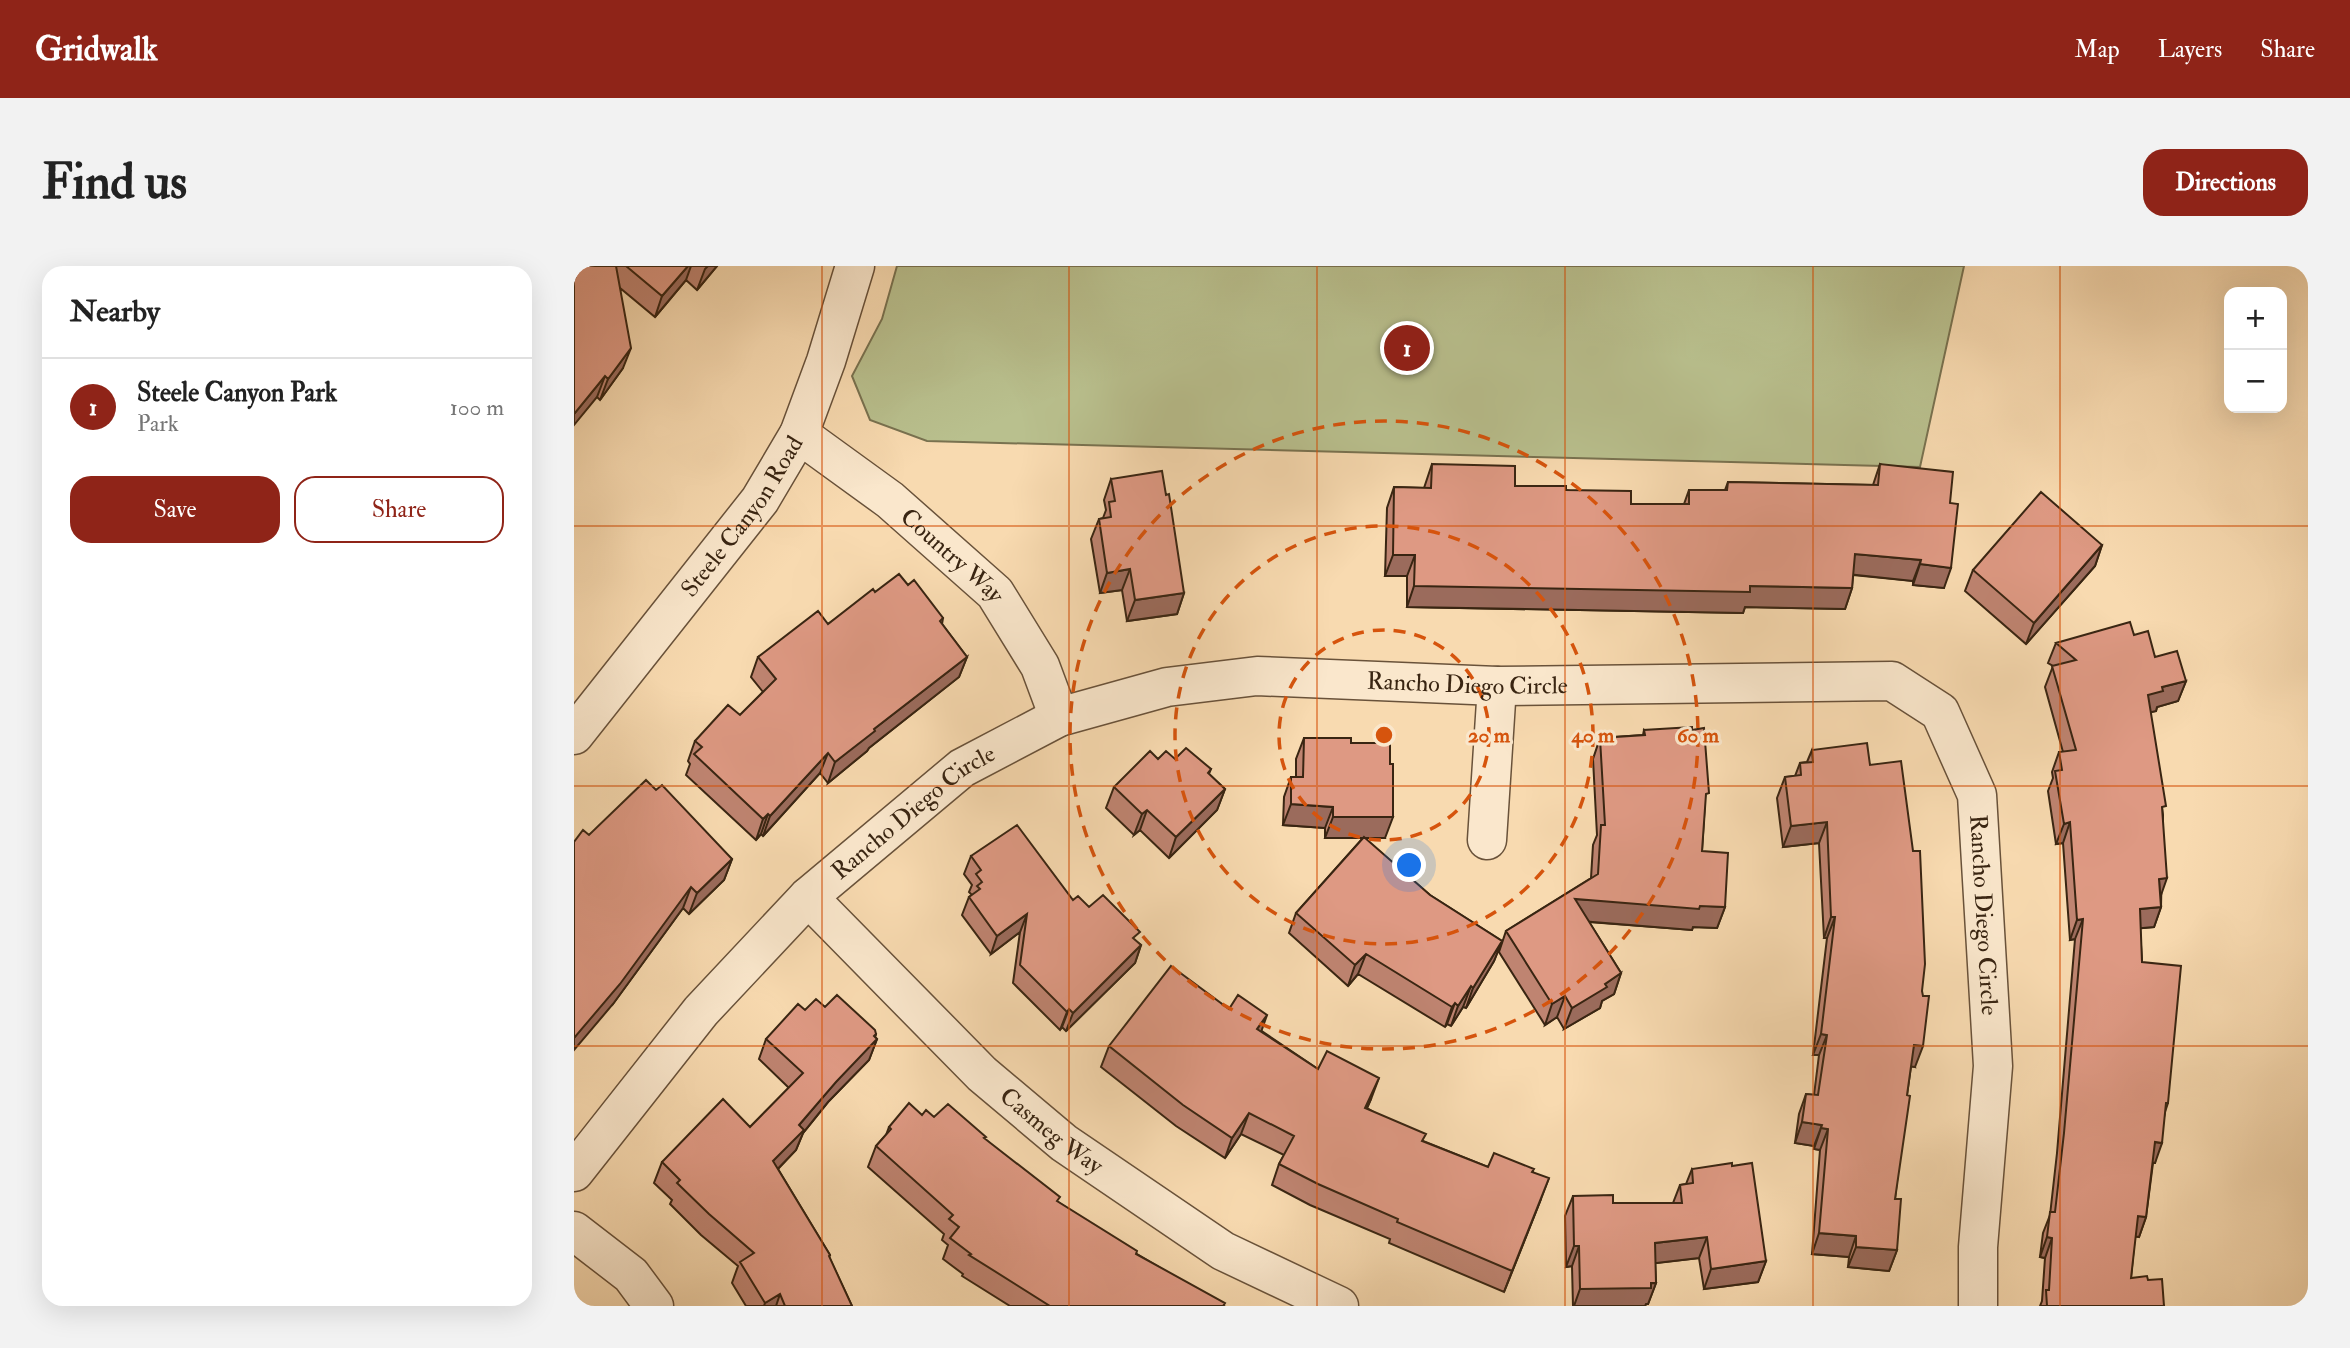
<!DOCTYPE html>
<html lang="en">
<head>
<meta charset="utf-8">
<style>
	body { margin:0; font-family:"IM FELL Double Pica",serif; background:#f2f2f2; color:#222 }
	.controls { position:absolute; right:21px; top:21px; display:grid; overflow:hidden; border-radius:14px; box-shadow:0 7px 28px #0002 }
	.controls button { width:63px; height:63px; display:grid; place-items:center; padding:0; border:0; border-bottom:2px solid #e0e0e0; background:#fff; color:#222; font:35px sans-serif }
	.you { position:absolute; left:836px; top:600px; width:24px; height:24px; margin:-18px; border:5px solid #fff; border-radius:50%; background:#1a73e8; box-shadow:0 0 0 10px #1a73e833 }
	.badge { display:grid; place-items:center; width:46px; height:46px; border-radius:50%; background:#8f2418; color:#fff; font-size:23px; font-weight:700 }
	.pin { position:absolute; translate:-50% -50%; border:4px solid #fff; box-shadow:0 2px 7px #0006 }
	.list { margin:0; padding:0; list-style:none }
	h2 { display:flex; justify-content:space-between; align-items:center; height:91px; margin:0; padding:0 28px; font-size:30px }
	h2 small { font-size:23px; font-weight:400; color:#767676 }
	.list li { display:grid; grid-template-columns:46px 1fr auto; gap:21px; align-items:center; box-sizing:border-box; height:98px; padding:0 28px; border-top:2px solid #e0e0e0 }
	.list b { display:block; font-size:26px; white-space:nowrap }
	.list p { margin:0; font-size:23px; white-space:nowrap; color:#767676 }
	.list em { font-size:23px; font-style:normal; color:#767676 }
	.actions { display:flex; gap:14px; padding:21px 28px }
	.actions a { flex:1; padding:16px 0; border:2px solid #8f2418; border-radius:21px; text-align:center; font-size:24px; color:#8f2418 }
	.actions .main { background:#8f2418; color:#fff }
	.map { position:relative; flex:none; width:1734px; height:1040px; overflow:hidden; border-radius:21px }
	header { display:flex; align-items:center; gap:42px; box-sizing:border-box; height:98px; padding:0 35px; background:#8f2418; color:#fff }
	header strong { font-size:33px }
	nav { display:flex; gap:38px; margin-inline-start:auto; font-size:24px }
	.intro { display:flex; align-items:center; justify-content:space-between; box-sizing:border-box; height:168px; padding:0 42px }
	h1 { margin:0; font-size:49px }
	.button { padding:18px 32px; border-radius:21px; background:#8f2418; color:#fff; font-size:24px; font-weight:700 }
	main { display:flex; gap:42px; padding:0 42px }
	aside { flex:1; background:#fff; border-radius:21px; box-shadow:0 7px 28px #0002 }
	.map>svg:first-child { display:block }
	.green { fill:#b9c08e; stroke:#797250; stroke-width:2 }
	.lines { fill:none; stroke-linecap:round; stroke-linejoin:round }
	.minor-casing { stroke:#69523a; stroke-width:41 }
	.minor { stroke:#fae7cc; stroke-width:38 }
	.wall { fill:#bf8471; stroke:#392512; stroke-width:2 }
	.shaded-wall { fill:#9b6b5c; stroke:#392512; stroke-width:2 }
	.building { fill:#de9983; stroke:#392512; stroke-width:2 }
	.grid { fill:none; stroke:#d6540d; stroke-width:2; stroke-opacity:0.55 }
	.ring { fill:none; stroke:#d6540d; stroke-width:3.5; stroke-dasharray:12 9 }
	.labels { text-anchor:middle; stroke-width:6; stroke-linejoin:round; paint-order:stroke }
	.street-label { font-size:24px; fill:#392512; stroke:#fae7cc }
	.centre { fill:#d6540d; stroke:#fae7cc; stroke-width:3.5 }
	.ring-label { font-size:21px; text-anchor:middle; font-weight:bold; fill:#d6540d; stroke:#fae7cc; stroke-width:6; stroke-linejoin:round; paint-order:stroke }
</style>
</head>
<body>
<header>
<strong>Gridwalk</strong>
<nav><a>Map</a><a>Layers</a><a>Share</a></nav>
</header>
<div class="intro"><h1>Find us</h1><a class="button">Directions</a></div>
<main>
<aside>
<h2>Nearby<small></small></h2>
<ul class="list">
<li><span class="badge">1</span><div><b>Steele Canyon Park</b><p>Park</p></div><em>100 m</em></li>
</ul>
<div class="actions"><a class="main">Save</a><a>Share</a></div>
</aside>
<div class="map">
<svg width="1734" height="1040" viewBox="0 0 1734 1040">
	<rect width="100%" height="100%" fill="#f8dab0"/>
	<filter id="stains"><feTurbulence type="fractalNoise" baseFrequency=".00286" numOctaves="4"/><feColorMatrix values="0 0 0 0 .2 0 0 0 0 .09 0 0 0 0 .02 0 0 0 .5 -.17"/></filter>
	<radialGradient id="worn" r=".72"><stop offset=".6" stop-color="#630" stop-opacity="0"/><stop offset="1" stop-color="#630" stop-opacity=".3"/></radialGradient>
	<path class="green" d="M323,0h1067l-44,201 -993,-26 -57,-21 -18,-44 30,-57z"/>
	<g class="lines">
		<g class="minor-casing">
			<g id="minor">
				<path id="s1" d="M225,168l91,66 105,93 45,73 19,51"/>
				<path id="s2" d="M0,469l186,-235 39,-66 27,-73 29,-95"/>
				<path d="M913,574l10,-154"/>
				<path id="s3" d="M234,631l174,177 82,69 159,108 116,55"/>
				<path id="s4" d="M0,906l127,-161 107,-114 154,-129 97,-51 108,-30 90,-11 240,10 395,-5 48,31 37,83 16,271 -15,181v59"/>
				<path d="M0,965l57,44 23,31"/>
			</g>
		</g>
		<use href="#minor" class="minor"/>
	</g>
	<path class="wall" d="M0,0h143l-20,24 -11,-10 -31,37 -35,-29 3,80 -23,32 -3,-3z
		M858,198l83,22 51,4 65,14h53l5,-14h36l3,-8 145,3 7,-21 70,39 -6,85 -31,-3v-4l-60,-6 -1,13 -7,21 -100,-2 -2,6 -336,-6v-31h-22l2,-68 7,-21 30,1z
		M537,213l73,114 -7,21 -50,7 -5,-31 -22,3 -9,-54 8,-20 4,-1 3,-8 -2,-10z
		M1528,279l-7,21 -69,78 -61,-53 8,-21z
		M334,319l35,33 -1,6 25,33 -8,20 -90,71 -2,3 -39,32 -8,-10 -57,63 -2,-2 -5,6 -70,-65 4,-11 -2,-3 7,-20 45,-26 23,-23 -12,-15 7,-20 70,-33 47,-32z
		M1560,369l21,22 31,24 -8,20 -21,6 -1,4 -6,1 13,103 -2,92 -7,20 -14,1 2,34 26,141 -3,9 -10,51h-2l-7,54 -7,20 -4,-1 -4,42 17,2 16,26h-124l2,-5 3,-43 -5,-1 3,-24 7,-18 7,-62 18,-214 -5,1 -7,-97 -7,1 -8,-53 5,-13 -1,-6 7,-20h4l-18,-65 8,-21 -5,-3 8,-20z
		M1070,464l61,72 -3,49 23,56 -8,21 -24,-1 -1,3 -103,-8 32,51 -7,21 -12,7 -2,7 -36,21 -7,-12 -12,8 -46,-73 7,-21 85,-53 2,-33 4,-10 -4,-76 7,-21 43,-3z
		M730,472l47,5 34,95h-21l66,57 72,46 -8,20 -28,47 -3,-1 -12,19 -4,-2 -2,3 -87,-53 -10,12 -59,-53 7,-20 67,-75h-38v-10l-42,-3 1,-28 7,-20h5v-18z
		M1238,484l103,317 -4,-1 -4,29 -12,104 2,51 -8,21 -41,-4 1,-10 -37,-3 8,-104 -6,-1v-3l-19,-3 4,-29 7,-20 8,1 5,-40h-6l14,-117h-3l-5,-95 -36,4 -6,-49 8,-21 10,-1 5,-13 7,-1z
		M601,493l36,10 -2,5 16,15 -8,21 -48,48 -29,-28 -6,5 -28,-27 8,-21z
		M82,524l76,69 -8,21 -35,34 -6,-6 -70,96 -24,-169z
		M397,590l118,51 52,38 -6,18 -69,68 -4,-4 -2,3 -47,-47 7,-51 -29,22 -29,-39 7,-18 3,-2 -3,-3 3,-7 -8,-11z
		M251,741l51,27 -1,3 2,2 -8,21 -41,42 -25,31 -7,17 -18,19 52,86 -1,2 23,49h-106l-14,-23 6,-17 -37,-31 -31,-31 2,-4 -18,-17 8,-21 88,-35 39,-39 -30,-29 7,-20 39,-29z
		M655,743l89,60 53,30 -4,9 56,33 65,26 45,5 8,27 -37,93 -115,-49 1,-4 -80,-34 -38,-20 7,-21 5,-9 -43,-21 -16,24 -49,-32 -75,-59 8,-21z
		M348,849l12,2 51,22 73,63 79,52 87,52h-214l-48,-30 1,-2 -20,-15 5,-14 -6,-5 2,-6 -76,-67 8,-21 10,-11 3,-8z
		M1118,903l74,92 -8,21 -54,7 -5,-31 -44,5 1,20 -8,21h-2l-1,2h-72l-1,-40 -6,1 -1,-51 8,-20 40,7h60l7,-18 6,-1z"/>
	<path class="shaded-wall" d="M114,0h3l-5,14 -31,37 7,-21z
		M134,0h9l-20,24 8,-21z
		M57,82l-8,20 -23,32 8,-21z
		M31,110l-8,21 -23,28v-11z
		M1528,279l-7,21 -69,78 8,-21z
		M1281,288l66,6 -8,21 -66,-7z
		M819,289h22l-8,21h-22z
		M1346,298l31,4 -7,20 -31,-3z
		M556,303l-8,21 -22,3 7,-20z
		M840,320h336l102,2 -7,21 -100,-2 -2,6 -336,-6z
		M610,327l-7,21 -50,7 8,-21z
		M393,391l-8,20 -90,71 -2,3 -39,32 7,-21 39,-33z
		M1612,415l-8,20 -21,6 -1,4 -16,4 8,-20 14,-8z
		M254,487l-8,20 -57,63 7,-20z
		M651,523l-8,21 -48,48 7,-21z
		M717,538l42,3 -8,21 -42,-3z
		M573,544l-7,20 -6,5 8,-21z
		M194,548l-7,20 -5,6 7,-21z
		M759,551h60l-8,21h-60z
		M1253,556l-8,21 -36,4 8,-21z
		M1496,556l-7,21 -7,1 8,-20z
		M158,593l-8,21 -35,34 8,-21z
		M1593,612l-7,20 -1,-19z
		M117,621l-8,21 -70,96 -39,46v-12z
		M1001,633l150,8 -8,21 -24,-1 -1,3 -124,-10z
		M1587,641l-7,20 -22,2 8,-20z
		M453,648l-7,18 -29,22 6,-18z
		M1257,651h4l-8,21h-3z
		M1509,653l-8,20 -5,1 7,-20z
		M928,675l-8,20 -28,47 7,-20z
		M567,679l-6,18 -69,68 7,-18z
		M792,688l-8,20 -10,12 7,-21z
		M1047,707l-7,21 -12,7 -2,7 -36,21 8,-21 33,-24z
		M897,720l-8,21 -12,19 7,-20z
		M991,730l-8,21 -12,8 7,-21z
		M881,737l-8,21 -2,3 7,-20z
		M495,743l-7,18 -2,3 7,-18z
		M693,749l-7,20 -3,-6z
		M302,768l-3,9 4,-4 -8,21 -41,42 -25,31 -7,17 -31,32 8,-21 26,-36z
		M1247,768l6,1 -8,20h-6z
		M1340,779l9,1 -8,21 -9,-1z
		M805,812l-8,21 -13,29 7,-20z
		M675,847l-8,21 -16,24 7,-20z
		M1228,856l20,3 -8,21 -19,-3z
		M1247,862l7,1 -8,21 -6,-1z
		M1581,876l7,1 -7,20 -7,-1z
		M975,912l-8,21 -37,93 8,-21z
		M1564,950l8,1 -7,20 -9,-1z
		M1245,967l37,3 -7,21 -37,-3z
		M1133,971l-8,21 -51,6 7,-21z
		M1473,971l5,1 -7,20 -5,-1z
		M1000,980h5l-7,20 -6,1z
		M1282,981l41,3 -8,21 -41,-4z
		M1192,995l-8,21 -54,7 7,-20z
		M1082,1017l-8,21h-2l-1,2h-71l6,-17z
		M206,1028l-4,12h-12l1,-3z"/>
	<path class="building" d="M0,0h42l15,82 -23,31 -3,-3 -31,38z
		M52,0h62l-26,30z
		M858,198l83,2v20h51v4l65,1v13h58v-14h38l1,-8 150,3 2,-21 73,8 -3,31 8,1 -7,64 -31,-4 1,-4 -66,-6 -3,34 -102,-2v6l-336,-6 1,-31h-22l1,-68 37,1z
		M588,205l4,24 3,-1 15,99 -49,7 -5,-31 -23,4 -8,-54 12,-2 -2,-15 6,-1 -4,-22z
		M1467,226l61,53 -68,78 -61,-53z
		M325,308l9,11 6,-5 29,38 -3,3 27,36 -93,72 1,2 -40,31 -7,-9 -58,63 -2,-2 -5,5 -69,-65 8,-7 -7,-6 33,-36 12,10 36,-36 -18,-22 60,-46 10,13 45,-35 2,3z
		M1556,356l4,13 14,-4 7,26 22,-6 9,30 -24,6 1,4 -15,4 18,111 -4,1 5,71 -8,1 2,28 -21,2 2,53 39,4 -13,137h-2l-4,40 -7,-1 -9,75 -8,-1 -7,62 16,-2 1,4 14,-1 2,27h-117l-1,-16h3l3,-52 -5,-1 3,-25h5l9,-79 19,-214 -6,1 -7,-98 -6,2 -9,-53 7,-1 -3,-18 17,-2 -24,-84 24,-6 -20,-17z
		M1118,461v3l12,-2 5,65 -3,1 -4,57 26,2 -3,54 -25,-1 -1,3 -124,-10 46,74 -16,11 2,3 -35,21 -7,-12 -13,8 -46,-73 92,-57 3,-49h4l-5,-87 45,-3 -1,-5z
		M730,472h47v5h39v21h3v53h-60v-10l-42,-3v-27h12z
		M1293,477l3,22 31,-4 12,90h7l5,113 -3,27 1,5h6l-6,50 -9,-1 -7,50 3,1 -15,103h6l-4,51 -41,-3v-11l-37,-3 9,-104 -7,-1 1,-3 -20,-3 4,-28 12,1 9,-60 -6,-1 14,-117h-4l-4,-95 -36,4 -6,-49 16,-2 -1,-12 13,-1 -1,-12z
		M612,482l25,21 -3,4 17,16 -49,48 -29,-27 -5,4 -28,-27 36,-36 8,8 8,-8 9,8z
		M72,514l10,10 6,-5 70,74 -35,34 -6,-6 -71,97 -46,54v-196l9,-12 6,5z
		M443,559l56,75 5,-4 11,11 14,-12 37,37 -7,6 8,7 -68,68 -4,-4 -2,3 -47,-47 7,-51 -30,22 -28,-39 11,-8 -3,-3 5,-4 -6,-8 5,-4 -10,-14z
		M790,571l66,58 72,46 -29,47 -2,-2 -13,20 -3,-3 -3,4 -86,-53 -11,11 -59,-52z
		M597,700l58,43 9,-14 29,20 -10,14 61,40 9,-18 52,27 -14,30 61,26 -4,7 66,26 6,-14 40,16 -2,3 17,6 -37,93 -115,-49 1,-3 -80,-35 -39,-20 15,-28 -45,-23 -17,25 -49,-33 -74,-59z
		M263,729l38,35 1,4 -2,2 3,3 -41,43 -37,43 5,5 -31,31 57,94 -1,1 23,50h-67l-5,-12 -15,9 -25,-41 14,-9 -45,-39 -32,-31 3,-3 -18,-18 61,-63 27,28 53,-54 -37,-34 32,-35 7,6 11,-11 9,8z
		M335,837l13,12 4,-5 8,7 14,-13 38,33 -2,1 76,59 -3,4 80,50 -1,3 89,49 -2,3h-173l-81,-51 2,-1 -21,-16 9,-11 -10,-8 4,-4 -77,-69 15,-17 -2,-2z
		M1158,897v3l20,-3 14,98 -55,8 -4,-32 -52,6 1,40h-5v5l-71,1 -1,-43h-5l-1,-50 40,-1v8h69l-2,-18 13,-2 -1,-14z"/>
	<path class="grid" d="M248,0v1040M495,0v1040M743,0v1040M991,0v1040M1239,0v1040M1486,0v1040M0,260h1734M0,520h1734M0,780h1734"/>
	<g class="ring">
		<circle cx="810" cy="469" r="105"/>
		<circle cx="810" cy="469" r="209"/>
		<circle cx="810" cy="469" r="314"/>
	</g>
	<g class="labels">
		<g class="street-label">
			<text dy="8" stroke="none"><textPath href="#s2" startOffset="276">Steele Canyon Road</textPath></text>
			<text dy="8" stroke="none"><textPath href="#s1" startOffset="196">Country Way</textPath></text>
			<text dy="8" stroke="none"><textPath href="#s4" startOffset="1085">Rancho Diego Circle</textPath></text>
			<text dy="8" stroke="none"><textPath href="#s4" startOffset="497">Rancho Diego Circle</textPath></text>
			<text dy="8" stroke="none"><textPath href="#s4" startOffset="1778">Rancho Diego Circle</textPath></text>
			<text dy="8" stroke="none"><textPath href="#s3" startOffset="338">Casmeg Way</textPath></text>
		</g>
	</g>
	<circle cx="810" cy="469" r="10" class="centre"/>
	<g class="ring-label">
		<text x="915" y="476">20 m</text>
		<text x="1019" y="476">40 m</text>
		<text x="1124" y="476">60 m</text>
	</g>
	<rect width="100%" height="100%" filter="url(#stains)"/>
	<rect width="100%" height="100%" fill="url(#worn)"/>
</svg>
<div class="controls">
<button>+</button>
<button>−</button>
</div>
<div class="you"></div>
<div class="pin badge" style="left:833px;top:82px">1</div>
</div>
</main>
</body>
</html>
